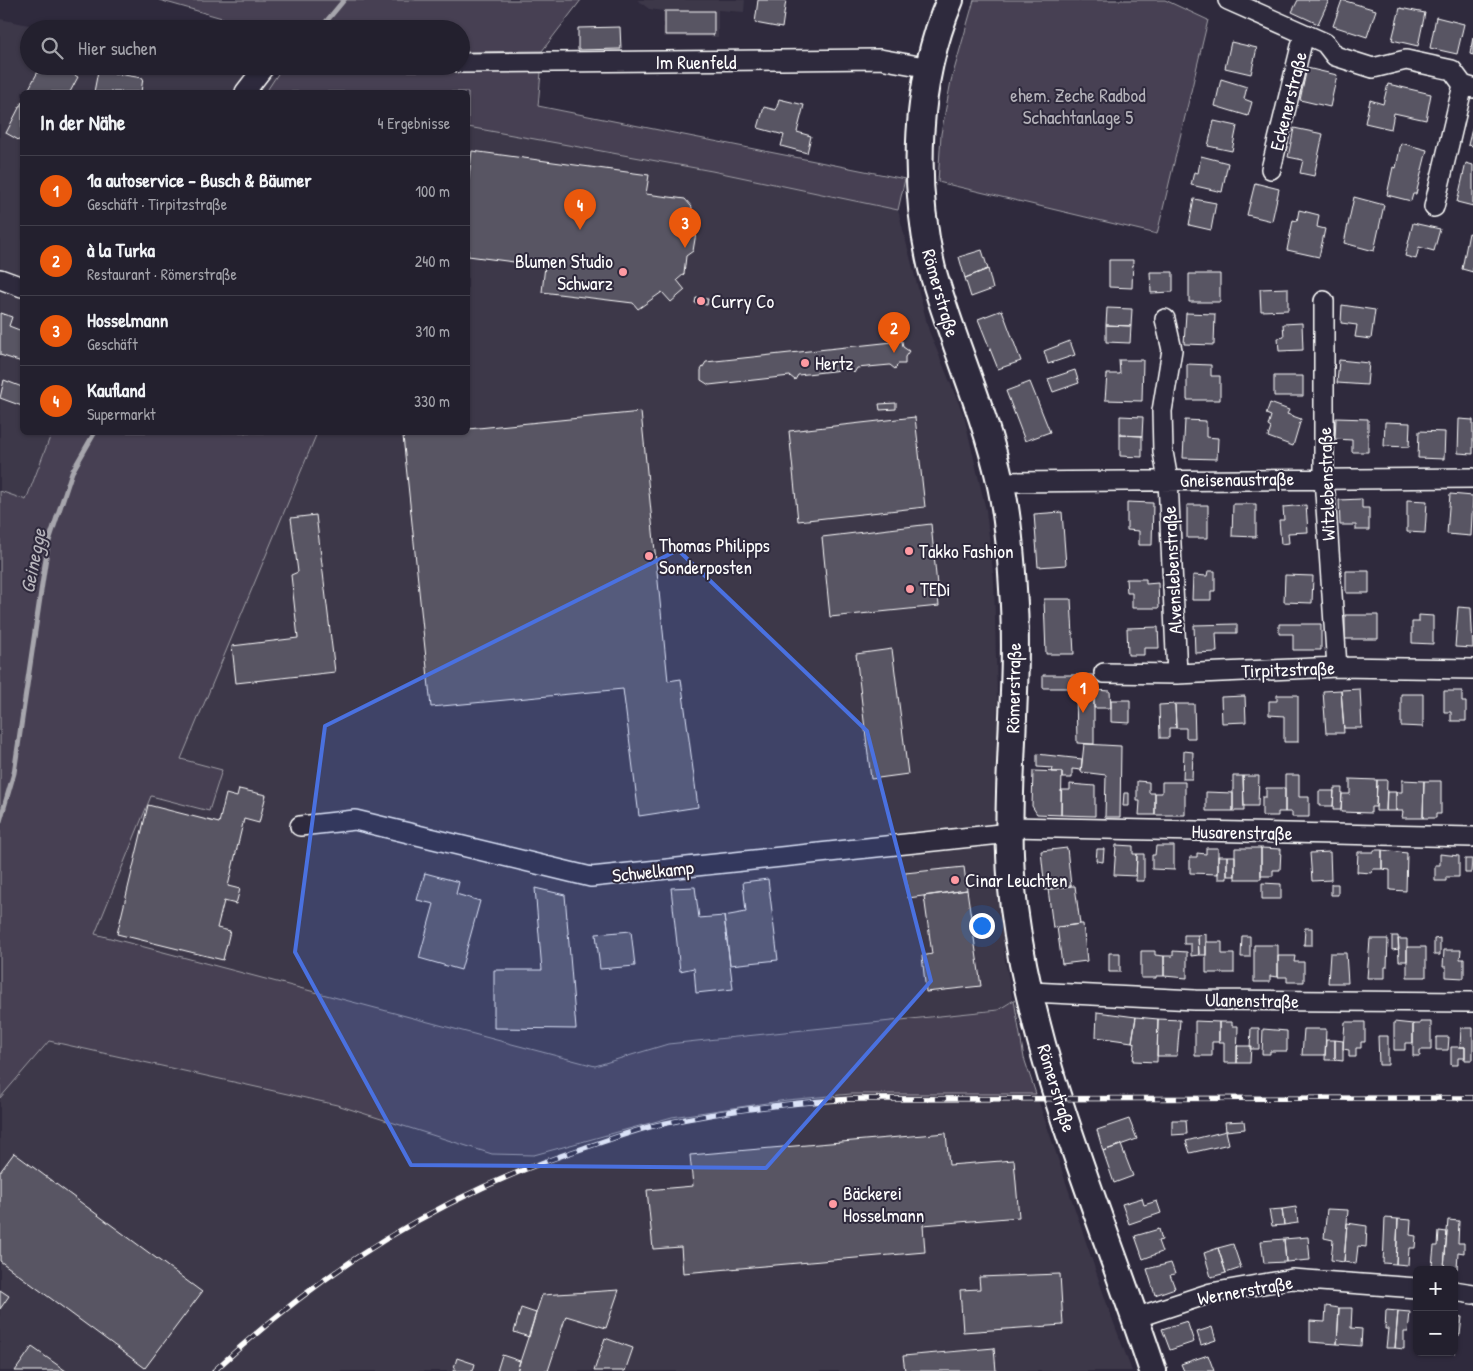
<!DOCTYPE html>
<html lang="de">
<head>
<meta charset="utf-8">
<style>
	body { margin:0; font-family:"Patrick Hand",sans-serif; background:#2f2d3a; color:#f1f3f6 }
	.controls { position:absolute; right:15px; bottom:15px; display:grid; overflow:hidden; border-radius:8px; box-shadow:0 1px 4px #0004 }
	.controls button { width:45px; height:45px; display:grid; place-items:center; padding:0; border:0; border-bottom:1px solid #403e4a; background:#23202e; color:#f1f3f6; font:25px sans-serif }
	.you { position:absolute; left:981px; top:925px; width:18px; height:18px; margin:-12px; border:4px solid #fff; border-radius:50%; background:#1a73e8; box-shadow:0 0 0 8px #1a73e833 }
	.badge { display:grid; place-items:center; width:32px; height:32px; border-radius:50%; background:#ea580c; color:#fff; font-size:16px; font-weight:700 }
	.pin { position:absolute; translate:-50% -41px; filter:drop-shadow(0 1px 2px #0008) }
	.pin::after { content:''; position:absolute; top:26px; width:18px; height:15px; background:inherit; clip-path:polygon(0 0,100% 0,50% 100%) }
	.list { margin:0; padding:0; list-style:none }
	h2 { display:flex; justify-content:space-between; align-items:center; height:65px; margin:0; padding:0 20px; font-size:21px }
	h2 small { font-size:16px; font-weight:400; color:#a3a3aa }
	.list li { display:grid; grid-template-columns:32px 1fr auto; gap:15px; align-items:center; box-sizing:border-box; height:70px; padding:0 20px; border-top:1px solid #403e4a }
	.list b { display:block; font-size:19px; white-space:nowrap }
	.list p { margin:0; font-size:16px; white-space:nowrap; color:#a3a3aa }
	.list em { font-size:16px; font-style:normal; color:#a3a3aa }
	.icon { flex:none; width:28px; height:28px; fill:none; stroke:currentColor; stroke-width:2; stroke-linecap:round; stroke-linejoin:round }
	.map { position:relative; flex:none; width:1473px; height:1371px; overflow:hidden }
	.search { position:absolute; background:#23202e; box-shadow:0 1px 4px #0004; left:20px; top:20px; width:450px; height:55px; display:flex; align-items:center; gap:12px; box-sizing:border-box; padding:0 18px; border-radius:28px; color:#a3a3aa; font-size:19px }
	.panel { position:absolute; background:#23202e; box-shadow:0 1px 4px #0004; left:20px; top:90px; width:450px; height:345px; border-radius:8px }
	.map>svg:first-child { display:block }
	.built { fill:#3c3749 }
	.green { fill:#464152; stroke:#a2a0a8 }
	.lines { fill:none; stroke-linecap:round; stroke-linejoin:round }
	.stream { stroke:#a7a6ad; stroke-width:5 }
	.building { fill:#595564; stroke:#fff }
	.street-casing { stroke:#fff; stroke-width:22 }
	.secondary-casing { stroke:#fff; stroke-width:30 }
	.street { stroke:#2f2a3d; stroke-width:19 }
	.secondary { stroke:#2f2a3d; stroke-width:26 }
	.rail-casing { stroke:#fff; stroke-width:5.5 }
	.rail { stroke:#2f2a3d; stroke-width:4; stroke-dasharray:11; stroke-linecap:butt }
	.marked { fill:#4a71e0; fill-opacity:0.2; stroke:#4a71e0; stroke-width:4; stroke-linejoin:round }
	.poi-dot { fill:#ff9aa2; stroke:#2f2a3d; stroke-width:2 }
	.labels { text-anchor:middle; stroke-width:4; stroke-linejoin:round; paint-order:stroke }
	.street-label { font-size:19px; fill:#fff; stroke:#2f2a3d }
	.park-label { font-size:19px; fill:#b5b3ba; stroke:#2f2a3d }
	.poi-label { font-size:19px; fill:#fff; stroke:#2f2a3d; text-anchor:start }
	.water-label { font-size:20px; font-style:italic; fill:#b6b4bb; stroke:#2f2a3d }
</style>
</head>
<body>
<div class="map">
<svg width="1473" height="1371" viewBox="0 0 1473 1371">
	<rect width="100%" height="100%" fill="#2f2a3d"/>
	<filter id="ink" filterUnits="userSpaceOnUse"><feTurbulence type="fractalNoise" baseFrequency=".02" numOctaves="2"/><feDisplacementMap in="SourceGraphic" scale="10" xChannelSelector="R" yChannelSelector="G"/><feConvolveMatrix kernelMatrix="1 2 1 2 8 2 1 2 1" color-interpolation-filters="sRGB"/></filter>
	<g filter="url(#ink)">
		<path class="built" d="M637,0h108l-1,12 -26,-2v27h-55v-26l-14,-2z
			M0,19l48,10h-19v37h197l51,11 -11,15h-244v340l30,1 -27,67 -25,-9z
			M468,127l244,44 186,39 31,121 35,85 22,94 8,70 4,155 -3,111 10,114 19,98 85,252 23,61h-1132v-273l17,-22 77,-142 207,-501 167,-1z"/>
		<path class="green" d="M159,0h422l-39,51 -81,1v-23h-161l1,-3 -72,-6z
			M974,0h191l43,20 -51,214 -219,-52 3,-48 10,-53z
			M283,66h79l19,5 160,1 -3,34 367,73 -7,31 -186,-39 -244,-44v-35h-202z
			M52,432l265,1 -136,326 41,11 -13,41 -58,-15 -56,138 500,132 73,-22 330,-34 16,-10 10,58 12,36h-185l-64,6 -115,17 -138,38 -42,-1 -155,-49 -288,-64 -49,57v-607l26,9z"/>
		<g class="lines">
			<path class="stream" d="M320,29l24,-29
				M0,821l14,-48 34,-229 24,-72 23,-40"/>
		</g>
		<path class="building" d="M758,0h28l-4,28 -27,-5z
			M1298,0h31l-11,24 -26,-12z
			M1342,0l34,10 -9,27 -34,-11z
			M1400,8l25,5 -7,33 -26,-6z
			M665,11h49v24h-49z
			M1436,17l28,7 -7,30 -27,-6z
			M620,27l1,22 -43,1v-22z
			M1473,37v18l-3,-1z
			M1231,42l26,6 -6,26 -26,-6z
			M41,66h18l19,11 -8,15h-43z
			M1307,68l30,7 -7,32 -30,-7z
			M98,71l45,7 -2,14h-47z
			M1221,79l26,8 -3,12 8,3 -4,14 -33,-10z
			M1388,84l43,10 -5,26 -32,-7 -3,16 -26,-6 5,-23 13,4z
			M779,99l25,6 -7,27 14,4 -4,17 -26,-7 3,-11 -26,-7 6,-21 12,3z
			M22,102v40l-16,-9z
			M1214,121l23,5 -5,25 -24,-5z
			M1473,125v21l-5,-1z
			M1294,128l29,6 -9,42 -14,-3 3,-13 -15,-3z
			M1401,143l26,7 -11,44h-3l-2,7 -24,-6 6,-28 3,1z
			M472,151l177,24 -3,19 39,5 7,8 -3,19 7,7 -3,18 -7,5 -2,18 -7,6 8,10 -14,12 -9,-10 -24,17 -5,-6 -91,-11 3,-26 -77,-10v-71z
			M1201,156l27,7 -6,29 -31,-7 3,-13 4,1z
			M1466,163l7,2v41l-16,-4z
			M1255,183l24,6 -7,32 -25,-6z
			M1354,197l30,8 -10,46 -30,-8z
			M1194,199l22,4 -5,27 -22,-5z
			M1299,210l20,5 -2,12 8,2 -6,28 -32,-7 6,-30 4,1z
			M1413,223l27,6 -6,22 -15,-4 -3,12 -11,-3z
			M1469,233l4,1v38l-11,-3z
			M982,250l6,19 -23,9 -6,-21z
			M1109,260h24l-1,28 -23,-1z
			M988,269l5,20 -22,8 -6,-19z
			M1150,272h23v20l-22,1z
			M1189,274h31v28h-31z
			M1288,288v22l-27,1 -1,-22z
			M696,298l12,1 -1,6 -12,-2z
			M1342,305l33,5 -4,29 -16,-2 2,-12 -16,-2z
			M1107,308l25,1 -1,17 -25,-1z
			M1002,310l19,51 -23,8 -20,-50z
			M0,313l12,4 -3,9 13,5v31l-22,-7z
			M1186,313l29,1 -1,31 -30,-1z
			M1302,323l1,27 -24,1 -1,-13 6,-1 -1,-13z
			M1106,325l25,1 -1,17 -24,-1z
			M902,341l1,6 6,4 -4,6v7h-7l-3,5 -5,-4 -33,3 -3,5 -4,-4 -52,6 -3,5 -5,-4 -81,9 -8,-5v-10l5,-8z
			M1070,341l5,14 -27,9 -4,-13z
			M1119,360h24l-1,41 -37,-1 2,-26h13z
			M1339,360l30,3 -2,22 -30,-2z
			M1187,364l24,1v11h9v24h-33z
			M1075,370l4,13 -26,9 -5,-13z
			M1274,376h29v20h-29z
			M4,380l18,7v19l-22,-8z
			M1030,382l20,50 -25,9 -19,-50z
			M896,403v6l-16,1 -1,-6z
			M1270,403l19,7 -2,4 14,5 -8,27 -25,-9 3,-9 -3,-2 3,-10 -5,-2z
			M641,412l27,269 13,-2 17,128 -59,9 -16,-127 -192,18 -28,-271 65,-4v-3z
			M1120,416l23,1 -1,19 -22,-1z
			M915,417l10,90 -127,14 -9,-90z
			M1336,418l32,1v33h-16v-12l-17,-1z
			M1459,419l14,1v34l-15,-1z
			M1185,420l21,1v16l12,1 -1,21 -34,-1z
			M1385,422l25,1 -1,24 -25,-1z
			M1419,431l26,1 -1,27 -26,-1z
			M1120,435l22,1v21l-22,-1z
			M1450,494l23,2 -2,40 -24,-2z
			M1362,499v9h7v22h-13v-5h-16l-1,-25z
			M1407,500l20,1 -2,32 -18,-1z
			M1127,502l26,1 -1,42h-13v-14l-12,-1z
			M1233,504h23v33l-24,-1z
			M1187,505h21v33h-21z
			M1306,505l2,27 -20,1 1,10 -8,1 -2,-24h5l-1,-13z
			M1062,512l4,53 -28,2 -4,-53z
			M316,515l19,157 -99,11 -4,-37 66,-8 -7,-63 7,-3 -7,-54z
			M931,524l8,82 -109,11 -8,-80z
			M1208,571h7v20h-4v9h-19l1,-25 14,1z
			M1346,571h23v22h-23z
			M1285,575l28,1 -1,27 -28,-1z
			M1126,579h20v5l12,-1 1,25h-27v-15h-5z
			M1044,599h27l3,55h-28z
			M1458,607l13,1 2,40 -18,-1z
			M1345,615h33v24h-33z
			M1419,615l14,1v28l-21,-1v-21h7z
			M1237,624v9h-21l1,19 -22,1 -1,-28z
			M1279,624h42v26h-28v-16h-14z
			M1158,627l1,21h-15v7h-16l-1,-27z
			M892,649l16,125 -37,5 -15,-125z
			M1043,675h51v69l-17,-1 -1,-55h-33z
			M1360,689l2,39h-18l-3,-38z
			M1094,690l16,1 1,17h-17z
			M1341,690l3,43h-18l-3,-42z
			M1444,691h18v11h4v19h-15v-9h-7z
			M1401,694h22v33l-22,-1z
			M1277,695h21v47h-14v-26l-15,-1v-14h8z
			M1245,696l1,26 -24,1 -1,-26z
			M1111,700h19v23l-19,-1z
			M1175,704h19l1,34h-9v-10h-10z
			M1175,704l1,24h-7v10h-9l-1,-33z
			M1084,744l37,2 -1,71h-15l1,-42 -25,-3z
			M1184,751l9,1 -1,27h-9z
			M1037,754l45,5 -1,11 -9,-1v9h-10v-6h-10l1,-4 -16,-1z
			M1033,771l29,1 -1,43 -24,-1 -5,-8z
			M1285,775h14v22h10v20h-17v-5h-7z
			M1233,776h10l1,35h-11z
			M1243,776h16l-1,30h-14z
			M1350,779l27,1 -1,27h-5v6l-30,-1 1,-18h8z
			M1377,780h10l-1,31h-10z
			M1402,780l22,1 -1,37h-21l1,-7h-7v-19h6z
			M1137,781l12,1v11h6v22h-16l1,-14h-3z
			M1424,781h17v33h-5v4h-13z
			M1162,782h23v33h-30v-22h7z
			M1070,784l25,2v30l-34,-1v-25h9z
			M1266,788h19v24h-7v4h-16v-19h4z
			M1334,788h8l-1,22h-8z
			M239,789l27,6 -7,28 -15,-4 -16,67 12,3 -4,15 -12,-3 -7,27 13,3 -7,29 -106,-26 31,-129 71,18 7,-29 11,3z
			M1319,791h15l-1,15h-14z
			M1206,792l27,1v18h-27z
			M1387,792h9v19h-10z
			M1124,793h5v13h-6z
			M1116,845l17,1v8h4l-1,22 -22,-1z
			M1156,846h18v24l-22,-1v-14h3z
			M1067,848l4,38 -26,4 -4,-39z
			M1206,848h12v26l-28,-1v-16h7v-4l9,1z
			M1235,848h26v31h-26z
			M1261,848l20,1 -1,21h-7v6h-12z
			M1097,849h7l-1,13 -7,-1z
			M1374,850h8v19h-9l-1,4 -15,-1 1,-20h16z
			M1382,850l25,3 -1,38 -16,-1v-20l-8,-1z
			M1330,852l1,28 -19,1 -2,-28z
			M1137,854h7v27h-8z
			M1440,854l19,2v21h-13v4h-11v-16h5z
			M1218,856h9v23h-9z
			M1227,856h8v20h-8z
			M1465,859h7l-1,14h-6z
			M964,867l3,23 -59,8 -3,-25z
			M425,873l34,9 -3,12 24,7 -19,69 -42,-12 15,-54 -17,-4z
			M768,879l10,81 -48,5 -6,-49 22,-4 -3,-30z
			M1262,883l19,1v15h-19z
			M1331,884h7v11h-7z
			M1071,886h4l5,38 -27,4 -5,-39z
			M695,887l4,31 25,-2 9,73 -37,4 -2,-25 -14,3 -9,-83z
			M535,888l30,7 11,134 -82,-1v-58h48z
			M967,890l14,96 -55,6 -4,-36 10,-2 -8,-58z
			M1080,924h3l4,37 -25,3 -5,-37z
			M1305,928h7v17h-8z
			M631,931l4,35 -35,3 -4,-35z
			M1206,934v21h-7l-1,-20z
			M1184,935h14l1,20 -8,1v-12h-7z
			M1242,936h8v21h-9z
			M1392,936h6l1,13 -7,1z
			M1440,938v17h-6v-16z
			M1370,939h18l-1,28h-2v11h-18z
			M1398,939h9v22h-8z
			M1206,942h16v12h12v19h-28z
			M1254,945h24v32l-8,-1v6h-16z
			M1407,947h19v30h-19z
			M1444,950h17l-1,9h4v19l-18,-1v-10h-3z
			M1141,951h14v4l9,1v20h-8v2h-15z
			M1173,951l14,1v26l-23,-2v-20h9z
			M1109,953h11v19h-11z
			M1330,953h16l2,30h-20z
			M1278,956h17l-1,6h10v20h-17v-5h-9z
			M1097,1012l39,5 -4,25 -36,-5z
			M1136,1017l22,2 -1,43 -24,-1 2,-18 -3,-1z
			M1158,1019l22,1 -3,36h-20z
			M1195,1021l24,1v20h-7v14h-17z
			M1219,1022h13v4h6l-1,37h-13v-21h-5z
			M1345,1022h20v20h-4v6h-5v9h-7v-7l-6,-1z
			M1394,1022l19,2v19h-8v7h-11z
			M1420,1022h11v28h-11v6h-7v-32h7z
			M1251,1028h8v21h-9z
			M1461,1028h12v32h-8v-13h-5z
			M1263,1029l24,2v20h-17v3h-8z
			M1304,1029h22l-1,26h-23z
			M1378,1036h10v29h-9z
			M1436,1037h13l-1,13h-12z
			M1326,1040h9v20h-10z
			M1335,1040l8,1v20l-8,-1z
			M1237,1046h14l-1,17h-13z
			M1451,1047h14v11h-7v7h-7z
			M1129,1119l8,20 -34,12 -6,-21z
			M1172,1120h14l1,14 -15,1z
			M1244,1121l1,8 -19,2 -1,-9z
			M1226,1131l3,13 -39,9 -4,-12z
			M946,1133l3,32 65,-5 5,57 -96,8 2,27 -242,21 -2,-26 -28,2 -6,-59 46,-4 -3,-31z
			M1121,1145l12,31 -19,7 -11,-32z
			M14,1153l188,139 -57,76 -145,-107v-89z
			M1142,1198l2,7 13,-4 4,12 -32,11 -7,-20z
			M1296,1207l2,16 -14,2 -2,-16z
			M1282,1209l2,16 -12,1 -3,-16z
			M1327,1209l21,1 -4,52 -13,-2 2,-20 -9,-2z
			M1385,1218l13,1 -2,45 -13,-1z
			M1398,1219l13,1 -1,15 6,1 -1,12h-6l-1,17 -12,-1z
			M1448,1220l11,1 -1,22h6v10l-6,-1 -1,17 -13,-2z
			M1347,1223l20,3 -1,21 -8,-1 -2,18 -12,-2z
			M1159,1229l3,11 -4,1 4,11 -19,7 -8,-23z
			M1439,1231l8,1 -3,35 -12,-1 2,-20h4z
			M1308,1237l2,23 -24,2 -2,-23z
			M1284,1239l2,23 -22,1 -3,-22z
			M1233,1244l8,24 -15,5 -8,-25z
			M1218,1248l8,25 -15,4 -7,-24z
			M1171,1263l4,11 -5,1 5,13 -20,7 -8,-26z
			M1060,1274l3,51 -100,7 -3,-42 20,-1 -1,-12z
			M0,1290l9,6 -9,13z
			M619,1290l-13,38 -40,-12 -18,55h-31l25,-76z
			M1326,1306l13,2 -2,36 -27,-2v-21l15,1z
			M521,1308l15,5 -7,24 -15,-5z
			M1339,1308h13l-1,20 11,1 -1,17 -24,-2z
			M1386,1310l12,1 -3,37h-9l2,-19h-3z
			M1398,1311l12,1 -2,20h-4v17l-9,-1z
			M1454,1316l8,1 -2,18h-4l-1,18 -5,-1h4z
			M1187,1321l7,21 -24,8 -8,-21z
			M1212,1327l4,13 -15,5 -4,-13z
			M605,1338l28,10 -8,23h-31z
			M32,1347l34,24h-51z
			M994,1348l2,23h-91l-2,-15z
			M502,1355l18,6 -3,10h-20z
			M1208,1355l6,16h-30l-3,-7z
			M457,1358l18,6 -2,7h-20z"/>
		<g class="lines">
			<g class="street-casing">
				<path id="street" d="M1228,0l97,43 10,13 38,12 33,-8 46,10 11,15 10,3
					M461,63l419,-4 50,9
					M245,92l20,-26
					M1271,169l33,-135
					M1434,207l29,-122
					M0,279l22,8
					M1324,301v177l13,189
					M1165,319l7,31 -10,61 1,41 5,28 9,194
					M1000,482l473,-4
					M1104,673l73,1 160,-7 136,2
					M300,826l55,-6 236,57 419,-44
					M1011,827l462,10
					M1031,992l164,8 278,2
					M1454,1291l19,3
					M1135,1318l76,-25 81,-14 125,9"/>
			</g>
			<g class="secondary-casing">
				<path id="secondary" d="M950,0c-35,83 -38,182 -18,269 20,72 52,140 68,212 8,35 11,72 13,108 8,105 -12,213 1,319 20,159 89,311 139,463"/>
			</g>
			<use href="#street" class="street"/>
			<use href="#secondary" class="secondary"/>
			<g class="rail-casing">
				<path id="rail" d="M214,1371c111,-103 226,-176 370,-223 24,-8 48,-17 73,-23 64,-14 129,-22 195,-26l621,-1"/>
			</g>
			<use href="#rail" class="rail"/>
		</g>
	</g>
	<path class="marked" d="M678,550l189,181 64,250 -165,187 -355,-3 -116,-213 30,-226z"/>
	<g class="poi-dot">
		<circle cx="623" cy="272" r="5"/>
		<circle cx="701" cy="301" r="5"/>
		<circle cx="805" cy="363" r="5"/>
		<circle cx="909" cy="551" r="5"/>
		<circle cx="649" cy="556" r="5"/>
		<circle cx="910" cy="589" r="5"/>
		<circle cx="955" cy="880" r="5"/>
		<circle cx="833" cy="1204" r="5"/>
	</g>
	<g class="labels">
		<g class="street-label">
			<text x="696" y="69">Im Ruenfeld</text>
			<text transform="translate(1288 101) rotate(-76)" y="7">Eckenerstraße</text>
			<text transform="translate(941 293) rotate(74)" y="7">Römerstraße</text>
			<text transform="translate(1237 479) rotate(-1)" y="7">Gneisenaustraße</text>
			<text transform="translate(1326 484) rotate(-92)" y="7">Witzlebenstraße</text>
			<text transform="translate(1172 570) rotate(-93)" y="7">Alvenslebenstraße</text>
			<text transform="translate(1288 669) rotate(-2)" y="7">Tirpitzstraße</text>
			<text transform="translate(1013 688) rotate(-89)" y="7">Römerstraße</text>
			<text transform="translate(1242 832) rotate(1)" y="7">Husarenstraße</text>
			<text transform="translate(653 871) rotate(-6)" y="7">Schwelkamp</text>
			<text transform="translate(1252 1000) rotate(1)" y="7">Ulanenstraße</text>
			<text transform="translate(1057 1088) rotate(73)" y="7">Römerstraße</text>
			<text transform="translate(1245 1290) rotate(-10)" y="7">Wernerstraße</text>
		</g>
		<g class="park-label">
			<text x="1078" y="102">ehem. Zeche Radbod<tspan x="1078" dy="22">Schachtanlage 5</tspan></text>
		</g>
		<g class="poi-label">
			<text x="613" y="268" text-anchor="end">Blumen Studio<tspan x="613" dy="22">Schwarz</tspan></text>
			<text x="711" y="308">Curry Co</text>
			<text x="815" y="370">Hertz</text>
			<text x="659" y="552">Thomas Philipps<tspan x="659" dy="22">Sonderposten</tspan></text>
			<text x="919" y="558">Takko Fashion</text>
			<text x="920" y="596">TEDi</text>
			<text x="965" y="887">Cinar Leuchten</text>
			<text x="843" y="1200">Bäckerei<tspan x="843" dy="22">Hosselmann</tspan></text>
		</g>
		<g class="water-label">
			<text transform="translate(33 561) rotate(-79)" y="7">Geinegge</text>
		</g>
	</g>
</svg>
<div class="controls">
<button>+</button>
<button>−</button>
</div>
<div class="you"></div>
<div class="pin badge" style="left:1083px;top:713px">1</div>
<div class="pin badge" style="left:894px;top:353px">2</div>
<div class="pin badge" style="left:685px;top:248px">3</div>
<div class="pin badge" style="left:580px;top:230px">4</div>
<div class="search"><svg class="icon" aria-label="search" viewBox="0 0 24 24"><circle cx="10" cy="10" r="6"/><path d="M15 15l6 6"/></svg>Hier suchen</div>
<section class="panel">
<h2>In der Nähe<small>4 Ergebnisse</small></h2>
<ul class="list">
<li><span class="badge">1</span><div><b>1a autoservice - Busch &amp; Bäumer</b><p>Geschäft · Tirpitzstraße</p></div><em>100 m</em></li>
<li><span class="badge">2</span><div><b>à la Turka</b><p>Restaurant · Römerstraße</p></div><em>240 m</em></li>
<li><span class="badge">3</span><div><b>Hosselmann</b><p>Geschäft</p></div><em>310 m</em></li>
<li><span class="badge">4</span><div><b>Kaufland</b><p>Supermarkt</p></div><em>330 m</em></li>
</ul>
</section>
</div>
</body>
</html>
